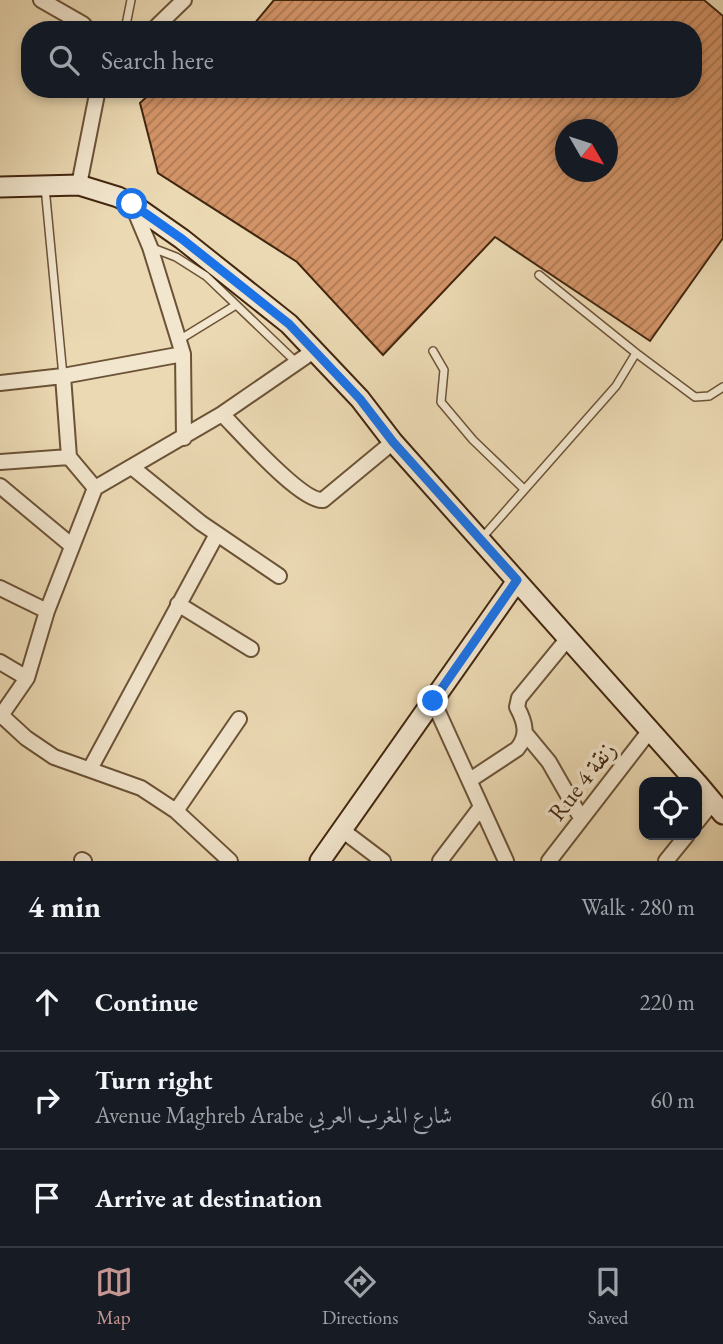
<!DOCTYPE html>
<html lang="en">
<head>
<meta charset="utf-8">
<style>
	body { margin:0; font-family:"EB Garamond",Amiri,serif; background:#20242c; color:#f1f3f6 }
	.controls { position:absolute; right:21px; bottom:21px; display:grid; overflow:hidden; border-radius:14px; box-shadow:0 4px 10px #0003 }
	.controls button { width:63px; height:63px; display:grid; place-items:center; padding:0; border:0; border-bottom:2px solid #363941; background:#171b24; color:#f1f3f6; font:35px sans-serif }
	.compass { position:absolute; left:555px; top:119px; width:63px; height:63px; border-radius:50%; background:#171b24; box-shadow:0 4px 10px #0003; rotate:129deg }
	.stop { position:absolute; width:21px; height:21px; margin:-16px; border:5px solid #1a73e8; border-radius:50%; background:#fff }
	.stop.end { background:#1a73e8; border-color:#fff; box-shadow:0 2px 7px #0008 }
	.list { margin:0; padding:0; list-style:none }
	h2 { display:flex; justify-content:space-between; align-items:center; height:91px; margin:0; padding:0 28px; font-size:30px }
	h2 small { font-size:23px; font-weight:400; color:#9ea1a6 }
	.list li { display:grid; grid-template-columns:46px 1fr auto; gap:21px; align-items:center; box-sizing:border-box; height:98px; padding:0 28px; border-top:2px solid #363941 }
	.list b { display:block; font-size:26px; white-space:nowrap }
	.list p { margin:0; font-size:23px; white-space:nowrap; color:#9ea1a6 }
	.list em { font-size:23px; font-style:normal; color:#9ea1a6 }
	.icon { flex:none; width:38px; height:38px; fill:none; stroke:currentColor; stroke-width:2; stroke-linecap:round; stroke-linejoin:round }
	.map { position:relative; flex:none; width:723px; height:861px; overflow:hidden }
	.search { position:absolute; background:#171b24; box-shadow:0 4px 10px #0003; left:21px; right:21px; top:21px; height:77px; display:flex; align-items:center; gap:18px; box-sizing:border-box; padding:0 24px; border-radius:28px; color:#9ea1a6; font-size:26px }
	.sheet { height:385px; background:#171b24 }
	nav { display:flex; justify-content:space-around; align-items:center; box-sizing:border-box; height:98px; border-top:2px solid #363941; background:#171b24; font-size:19px; color:#9ea1a6 }
	nav a { display:grid; justify-items:center; gap:4px }
	nav .on { color:#c59692 }
	.map>svg:first-child { display:block }
	.building { fill:url(#building-hatch); stroke:#42260e; stroke-width:2; fill-rule:evenodd }
	.lines { fill:none; stroke-linecap:round; stroke-linejoin:round }
	.lane-casing { stroke:#6c5337; stroke-width:10 }
	.street-casing { stroke:#6c5337; stroke-width:18 }
	.secondary-casing { stroke:#42260e; stroke-width:23 }
	.lane { stroke:#f2e6ce; stroke-width:7 }
	.street { stroke:#f2e6ce; stroke-width:14 }
	.secondary { stroke:#f2e6ce; stroke-width:19 }
	.route { stroke:#1a73e8; stroke-width:9 }
	.labels { text-anchor:middle; stroke-width:7; stroke-linejoin:round; paint-order:stroke }
	.street-label { font-size:24px; fill:#42260e; stroke:#f2e6ce }
</style>
</head>
<body>
<div class="map">
<svg width="723" height="861" viewBox="0 0 723 861">
	<defs>
		<pattern id="building-hatch" width="6" height="6" patternUnits="userSpaceOnUse" patternTransform="scale(1.75)"><rect width="6" height="6" fill="#d29367"/><path d="M-1 1l2-2M0 6l6-6M5 7l2-2" fill="none" stroke="#ac7853"/></pattern>
	</defs>
	<rect width="100%" height="100%" fill="#ebd9b3"/>
	<filter id="stains"><feTurbulence type="fractalNoise" baseFrequency=".00286" numOctaves="4"/><feColorMatrix values="0 0 0 0 .2 0 0 0 0 .09 0 0 0 0 .02 0 0 0 .5 -.17"/></filter>
	<radialGradient id="worn" r=".72"><stop offset=".6" stop-color="#630" stop-opacity="0"/><stop offset="1" stop-color="#630" stop-opacity=".3"/></radialGradient>
	<path class="building" d="M274,0h430l19,16v222l-73,103 -155,-104 -112,118 -86,-93 -139,-89 -18,-70 15,-14h538v-59h-444zM566,130h42v42h-42z"/>
	<g class="lines">
		<g class="lane-casing">
			<path id="lane" d="M125,30l6,-30
				M45,187l18,189
				M150,247l26,10 30,19 90,86
				M179,340l57,-35
				M433,351l11,19 -3,32 32,38 51,49
				M636,353l59,44 14,-1 14,-9
				M481,539l135,-153 20,-33 -97,-78"/>
		</g>
		<g class="street-casing">
			<path id="street" d="M41,0l42,24 5,6
				M153,30l31,-30
				M79,185l19,-96
				M132,204l18,43 33,107 1,84
				M63,376l6,81
				M0,383l63,-7 120,-22
				M222,414c18,18 79,88 101,86l70,-58
				M0,462l69,-5 26,31
				M133,468l68,55 78,53
				M0,486l71,59
				M0,588l47,23
				M178,604l73,45
				M0,662l27,16
				M433,701l73,160
				M1,715l25,23 28,19 87,31 35,23 54,50
				M0,717l27,-39 20,-67 48,-123 127,-74 93,-64
				M525,733l24,29 32,56
				M90,769l127,-235
				M470,780l47,-31c12,-14 8,-27 0,-42l2,-9 50,-61
				M176,811l63,-92
				M697,822l16,-20
				M342,830l41,31
				M82,860l2,1
				M440,861l41,-54
				M549,861l102,-132
				M666,861l21,-26"/>
		</g>
		<g class="secondary-casing">
			<path id="secondary" d="M0,187l79,-2 39,12 14,7 50,35 107,85 71,75 33,43 303,340
				M697,783l26,31
				M320,861l197,-280"/>
		</g>
		<use href="#lane" class="lane"/>
		<use href="#street" class="street"/>
		<use href="#secondary" class="secondary"/>
	</g>
	<g class="lines">
		<path class="route" d="M132,204l50,35 107,85 71,75 33,43 124,138 -84,121"/>
	</g>
	<g class="labels">
		<g class="street-label">
			<text transform="translate(582 781) rotate(-52)" y="8">Rue 4 زنقة</text>
		</g>
	</g>
	<rect width="100%" height="100%" filter="url(#stains)"/>
	<rect width="100%" height="100%" fill="url(#worn)"/>
</svg>
<div class="controls">
<button><svg class="icon" aria-label="locate" viewBox="0 0 24 24"><circle cx="12" cy="12" r="6"/><path d="M12 2v4M12 18v4M2 12h4M18 12h4"/></svg></button>
</div>
<svg class="compass" viewBox="-18 -18 36 36"><path d="M0-13l5 13h-10z" fill="#e53935"/><path d="M0 13l5-13h-10z" fill="#9ea1a6"/></svg>
<div class="stop" style="left:132px;top:204px"></div>
<div class="stop end" style="left:433px;top:701px"></div>
<div class="search"><svg class="icon" aria-label="search" viewBox="0 0 24 24"><circle cx="10" cy="10" r="6"/><path d="M15 15l6 6"/></svg>Search here</div>
</div>
<section class="sheet">
<h2>4 min<small>Walk · 280 m</small></h2>
<ul class="list">
<li><svg class="icon" aria-label="ahead" viewBox="0 0 24 24"><path d="M12 20V5M6 11l6-6 6 6"/></svg><div><b>Continue</b></div><em>220 m</em></li>
<li><svg class="icon" aria-label="right" viewBox="0 0 24 24"><path d="M7 20v-9h11M14 6l5 5-5 5"/></svg><div><b>Turn right</b><p>Avenue Maghreb Arabe شارع المغرب العربي</p></div><em>60 m</em></li>
<li><svg class="icon" aria-label="arrive" viewBox="0 0 24 24"><path d="M6 21V4h12l-3 4 3 4H6"/></svg><div><b>Arrive at destination</b></div></li>
</ul>
</section>
<nav>
<a class="on"><svg class="icon" aria-label="map" viewBox="0 0 24 24"><path d="M3 6l6-2 6 2 6-2v14l-6 2-6-2-6 2zM9 4v14M15 6v14"/></svg>Map</a>
<a><svg class="icon" aria-label="directions" viewBox="0 0 24 24"><path d="M12 3l9 9-9 9-9-9zM9 14v-3h6M13 9l2 2-2 2"/></svg>Directions</a>
<a><svg class="icon" aria-label="saved" viewBox="0 0 24 24"><path d="M7 4h10v16l-5-4-5 4z"/></svg>Saved</a>
</nav>
</body>
</html>
